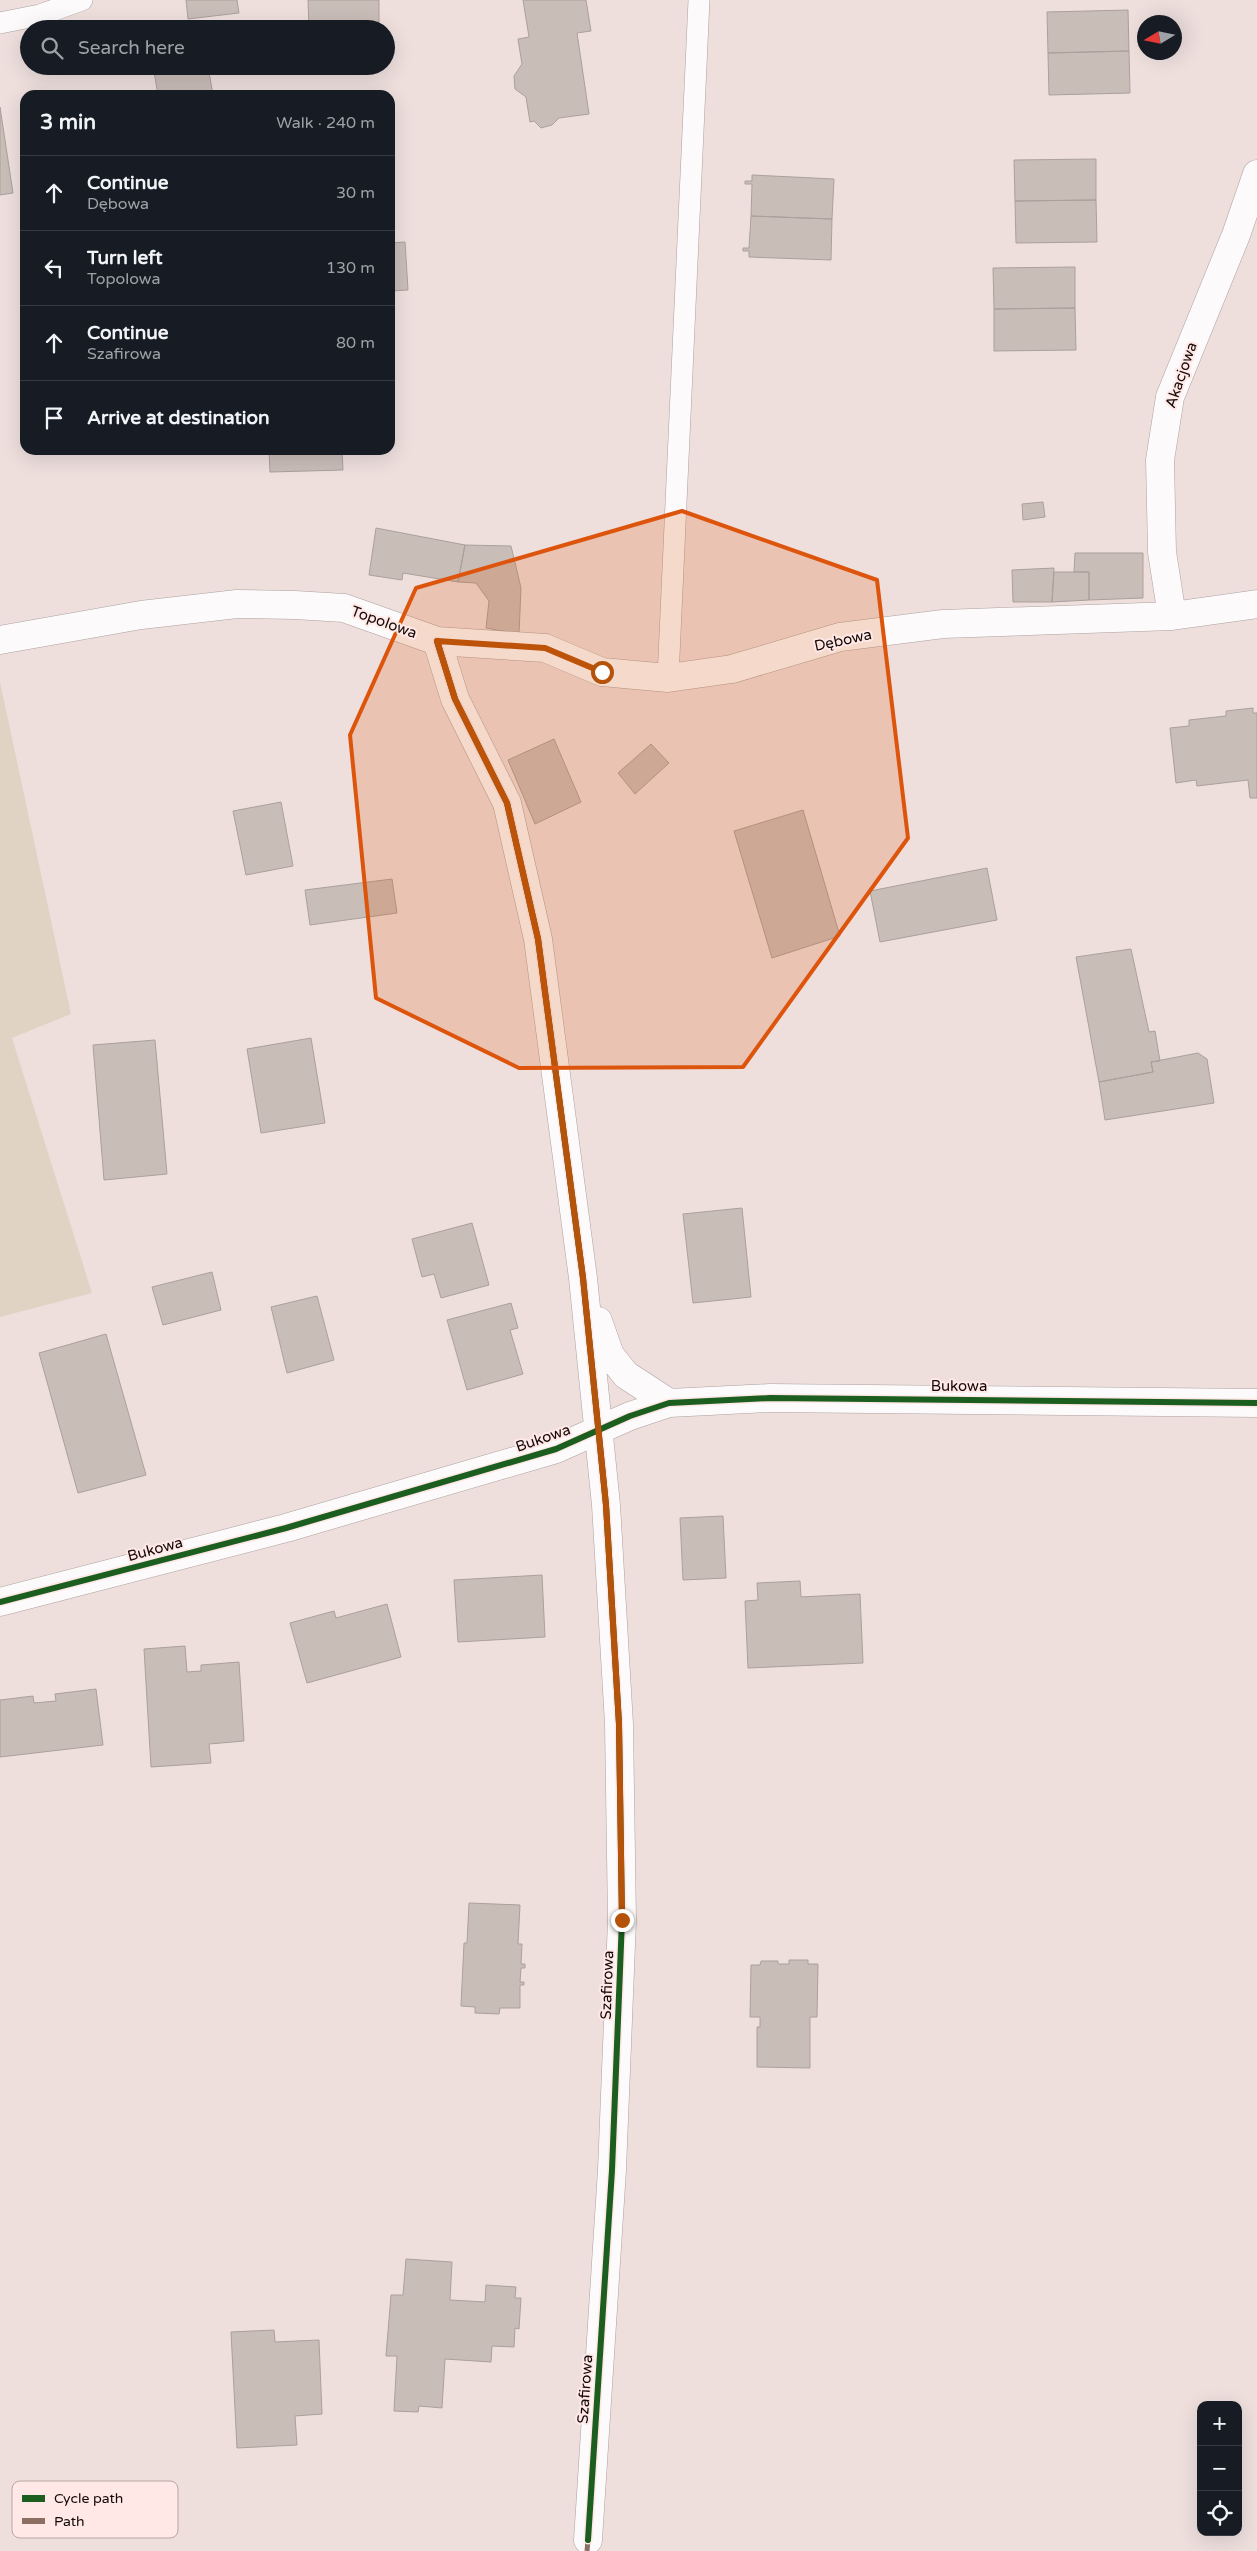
<!DOCTYPE html>
<html lang="en">
<head>
<meta charset="utf-8">
<style>
	body { margin:0; font-family:"Varela Round",sans-serif; background:#20242c; color:#f1f3f6 }
	.controls { position:absolute; right:15px; bottom:15px; display:grid; overflow:hidden; border-radius:10px; box-shadow:0 5px 20px #0002 }
	.controls button { width:45px; height:45px; display:grid; place-items:center; padding:0; border:0; border-bottom:1px solid #363941; background:#171b24; color:#f1f3f6; font:25px sans-serif }
	.compass { position:absolute; left:1137px; top:15px; width:45px; height:45px; border-radius:50%; background:#171b24; box-shadow:0 5px 20px #0002; rotate:260deg }
	.stop { position:absolute; width:15px; height:15px; margin:-11px; border:4px solid #b45309; border-radius:50%; background:#fff }
	.stop.end { background:#b45309; border-color:#fff; box-shadow:0 1px 5px #0008 }
	.list { margin:0; padding:0; list-style:none }
	h2 { display:flex; justify-content:space-between; align-items:center; height:65px; margin:0; padding:0 20px; font-size:21px }
	h2 small { font-size:16px; font-weight:400; color:#9ea1a6 }
	.list li { display:grid; grid-template-columns:32px 1fr auto; gap:15px; align-items:center; box-sizing:border-box; height:75px; padding:0 20px; border-top:1px solid #363941 }
	.list b { display:block; font-size:19px; white-space:nowrap }
	.list p { margin:0; font-size:16px; white-space:nowrap; color:#9ea1a6 }
	.list em { font-size:16px; font-style:normal; color:#9ea1a6 }
	.icon { flex:none; width:28px; height:28px; fill:none; stroke:currentColor; stroke-width:2; stroke-linecap:round; stroke-linejoin:round }
	.map { position:relative; flex:none; width:1257px; height:2551px; overflow:hidden }
	.search { position:absolute; background:#171b24; box-shadow:0 5px 20px #0002; left:20px; top:20px; width:375px; height:55px; display:flex; align-items:center; gap:12px; box-sizing:border-box; padding:0 18px; border-radius:28px; color:#9ea1a6; font-size:19px }
	.panel { position:absolute; background:#171b24; box-shadow:0 5px 20px #0002; left:20px; top:90px; width:375px; height:365px; border-radius:15px }
	.map>svg:first-child { display:block }
	.green { fill:#e0d3c4 }
	.building { fill:#c9bdb8; stroke:#aaa09c }
	.lines { fill:none; stroke-linecap:round; stroke-linejoin:round }
	.lane-casing { stroke:#aca19f; stroke-width:22 }
	.street-casing { stroke:#aca19f; stroke-width:29 }
	.lane { stroke:#fcfafa; stroke-width:21 }
	.street { stroke:#fcfafa; stroke-width:28 }
	.quiet { stroke:#8d6e63; stroke-width:5; stroke-dasharray:10 5; stroke-linecap:butt }
	.cycleway-casing { stroke:#ffe8e5; stroke-width:9 }
	.cycleway { stroke:#1b5e20; stroke-width:6 }
	.route { stroke:#b45309; stroke-width:6 }
	.marked { fill:#dd550c; fill-opacity:0.2; stroke:#dd550c; stroke-width:4; stroke-linejoin:round }
	.labels { text-anchor:middle; stroke-width:4; stroke-linejoin:round; paint-order:stroke }
	.street-label { font-size:15px; fill:#120908; stroke:#ffe8e5 }
	.key { fill:#ffe8e5; stroke:#b8a5a3; stroke-width:1 }
	.key-label { font-size:14px; fill:#120908 }
</style>
</head>
<body>
<div class="map">
<svg width="1257" height="2551" viewBox="0 0 1257 2551">
	<rect width="100%" height="100%" fill="#eedfdd"/>
	<path class="green" d="M0,682l71,332 -59,24 80,255 -92,24z"/>
	<path class="building" d="M186,0h51l2,13 -51,6z
		M308,0h71v29h-70z
		M523,0h63l5,31 -14,2 12,81 -30,4 -7,7 -11,3 -7,-7 -4,1 -4,-25 -11,-8 -1,-13 8,-12 -4,-25 11,-2z
		M1128,10l1,41 -81,2 -1,-41z
		M1129,51l1,42 -81,2 -1,-42z
		M153,66h55l5,29h-55z
		M0,107l13,86 -13,2z
		M1096,159v41l-81,1 -1,-41z
		M752,175l82,4 -2,40 -81,-3 1,-32h-7v-3h7z
		M1096,200l1,42 -81,1 -1,-42z
		M751,216l81,3 -1,41 -82,-3v-6h-6v-3h6z
		M405,242l3,48 -18,1v-48z
		M1075,267v41l-81,1 -1,-41z
		M1075,308l1,42 -82,1v-42z
		M269,450h73l1,20 -73,2z
		M1043,502l2,15 -22,3 -1,-16z
		M376,528l89,17 -7,37 -55,-9 -1,7 -33,-5z
		M465,545l46,1 10,42 -2,46 -33,-6 3,-27 -13,-18 -18,-1z
		M1075,553h68v45l-54,2v-28h-15z
		M1054,568l-2,34h-39l-1,-32z
		M1054,572h35v28l-37,2z
		M1253,708v5h4v85h-7l-2,-18 -51,6 -1,-6 -20,3 -6,-55 19,-2v-6l37,-4v-5z
		M554,739l27,63 -46,22 -27,-64z
		M651,744l18,19 -34,31 -17,-21z
		M281,802l12,64 -47,9 -13,-64z
		M803,810l37,126 -68,22 -38,-127z
		M987,868l10,52 -117,22 -10,-51z
		M392,879l5,34 -87,12 -5,-35z
		M1131,949l18,83 6,-1 5,30 -9,1 2,10 -54,10 -23,-125z
		M311,1038l14,85 -64,10 -14,-84z
		M155,1040l12,134 -63,6 -11,-135z
		M1198,1053l9,6 7,44 -109,17 -6,-38 54,-10 -2,-10z
		M742,1208l9,89 -58,6 -10,-89z
		M472,1223l17,62 -48,13 -7,-24 -12,3 -10,-38z
		M212,1272l9,38 -58,15 -11,-38z
		M317,1296l17,64 -47,13 -16,-66z
		M511,1303l7,25 -8,2 13,44 -56,16 -20,-70z
		M106,1334l40,141 -68,18 -39,-140z
		M723,1516l3,62 -43,2 -3,-62z
		M542,1575l3,62 -87,5 -4,-62z
		M800,1581l1,16 59,-3 3,69 -115,5 -3,-67 13,-1 -1,-17z
		M387,1604l14,53 -94,26 -17,-60 44,-12 2,7z
		M185,1646l2,26 14,-1v-6l38,-3 5,79 -35,3 2,19 -60,4 -7,-118z
		M96,1689l7,56 -103,12v-57l33,-4 1,7 22,-2 -1,-7z
		M469,1903l51,2 -2,39h4l-1,20h4v4h-4l-1,14h4v3h-4v23h-20l-1,6 -24,-1v-6l-14,-1 3,-63h3z
		M789,1960h19v4h10l-1,53h-7v51l-53,-1v-40h3v-10h-10l1,-52h9l1,-4h17v3h11z
		M406,2259l46,3 -2,38 35,2 1,-17 30,2 -1,11h6l-2,31 -4,-1 -1,19 -22,-1 -1,16 -46,-3 -3,49 -23,-2 -1,6 -24,-1 3,-55h-11l5,-61h12z
		M274,2330l1,12 44,-2 3,74 -27,2 2,29 -60,3 -6,-116z"/>
	<g class="lines">
		<g class="lane-casing">
			<path id="lane" d="M0,23l40,-8 42,-15
				M668,678l31,-678"/>
		</g>
		<g class="street-casing">
			<path id="street" d="M1172,616l-10,-64 -2,-92 10,-63 66,-162 21,-61
				M0,640l141,-25 96,-11 58,1 49,3 93,33 108,7 57,24 66,6 64,-9 108,-32 103,-13 229,-8 85,-12
				M437,641l18,58 52,104 31,136 45,339 23,227 13,219 3,196 -10,250 -24,370
				M598,1321l12,34 16,20 43,28
				M0,1602l286,-74 270,-79 74,-33 39,-13 101,-5 487,5"/>
		</g>
		<use href="#lane" class="lane"/>
		<use href="#street" class="street"/>
		<path class="quiet" d="M587,2551l1,-11"/>
		<g class="cycleway-casing">
			<path id="cycleway" d="M437,641l18,58 52,104 31,136 45,339 23,227 13,219 3,196 -10,250 -24,370
				M0,1602l286,-74 270,-79 74,-33 39,-13 101,-5 487,5"/>
		</g>
		<use href="#cycleway" class="cycleway"/>
	</g>
	<g class="lines">
		<path class="route" d="M602,672l-57,-24 -108,-7 18,58 52,104 31,136 45,339 23,227 13,219 3,196"/>
	</g>
	<path class="marked" d="M682,511l195,69 31,258 -165,229 -224,1 -143,-70 -26,-263 66,-147z"/>
	<g class="labels">
		<g class="street-label">
			<text transform="translate(1181 375) rotate(-71)" y="5">Akacjowa</text>
			<text transform="translate(384 622) rotate(20)" y="5">Topolowa</text>
			<text transform="translate(843 640) rotate(-12)" y="5">Dębowa</text>
			<text x="959" y="1391">Bukowa</text>
			<text transform="translate(543 1438) rotate(-19)" y="5">Bukowa</text>
			<text transform="translate(155 1549) rotate(-15)" y="5">Bukowa</text>
			<text transform="translate(607 1985) rotate(-88)" y="5">Szafirowa</text>
			<text transform="translate(585 2389) rotate(-86)" y="5">Szafirowa</text>
		</g>
	</g>
	<rect x="12" y="2481" width="166" height="57" rx="8" class="key"/>
	<rect x="22" y="2495" width="23" height="7" fill="#1b5e20"/>
	<rect x="22" y="2518" width="23" height="6" fill="#8d6e63"/>
	<g class="key-label">
		<text x="54" y="2503">Cycle path</text>
		<text x="54" y="2526">Path</text>
	</g>
</svg>
<div class="controls">
<button>+</button>
<button>−</button>
<button><svg class="icon" aria-label="locate" viewBox="0 0 24 24"><circle cx="12" cy="12" r="6"/><path d="M12 2v4M12 18v4M2 12h4M18 12h4"/></svg></button>
</div>
<svg class="compass" viewBox="-18 -18 36 36"><path d="M0-13l5 13h-10z" fill="#e53935"/><path d="M0 13l5-13h-10z" fill="#9ea1a6"/></svg>
<div class="stop" style="left:602px;top:672px"></div>
<div class="stop end" style="left:622px;top:1920px"></div>
<div class="search"><svg class="icon" aria-label="search" viewBox="0 0 24 24"><circle cx="10" cy="10" r="6"/><path d="M15 15l6 6"/></svg>Search here</div>
<section class="panel">
<h2>3 min<small>Walk · 240 m</small></h2>
<ul class="list">
<li><svg class="icon" aria-label="ahead" viewBox="0 0 24 24"><path d="M12 20V5M6 11l6-6 6 6"/></svg><div><b>Continue</b><p>Dębowa</p></div><em>30 m</em></li>
<li><svg class="icon" aria-label="left" viewBox="0 0 24 24"><path d="M17 20v-9H6M10 6l-5 5 5 5"/></svg><div><b>Turn left</b><p>Topolowa</p></div><em>130 m</em></li>
<li><svg class="icon" aria-label="ahead" viewBox="0 0 24 24"><path d="M12 20V5M6 11l6-6 6 6"/></svg><div><b>Continue</b><p>Szafirowa</p></div><em>80 m</em></li>
<li><svg class="icon" aria-label="arrive" viewBox="0 0 24 24"><path d="M6 21V4h12l-3 4 3 4H6"/></svg><div><b>Arrive at destination</b></div></li>
</ul>
</section>
</div>
</body>
</html>
